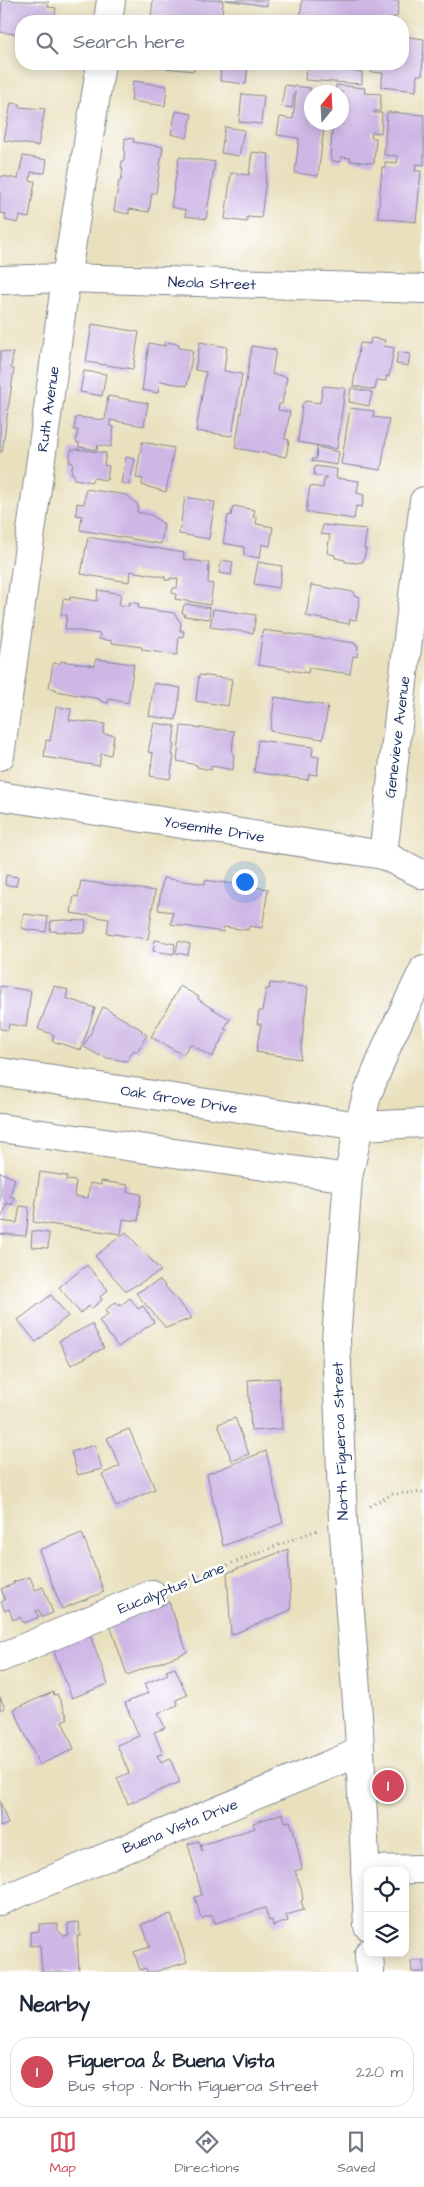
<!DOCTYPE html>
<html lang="en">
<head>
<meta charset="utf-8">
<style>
	body { margin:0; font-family:"Architects Daughter",sans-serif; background:#f2f2f3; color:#1f2937 }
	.controls { position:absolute; right:15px; bottom:15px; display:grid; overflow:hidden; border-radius:10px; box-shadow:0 2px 12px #0003 }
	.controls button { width:45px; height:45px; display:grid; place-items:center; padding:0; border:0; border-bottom:1px solid #e0e1e3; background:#fff; color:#1f2937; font:25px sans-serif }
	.compass { position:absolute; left:304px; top:85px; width:45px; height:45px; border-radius:50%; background:#fff; box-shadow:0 2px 12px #0003; rotate:18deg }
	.you { position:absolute; left:244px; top:881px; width:18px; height:18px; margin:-12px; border:4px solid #fff; border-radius:50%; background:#1a73e8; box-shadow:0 0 0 8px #1a73e833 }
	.badge { display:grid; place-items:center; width:32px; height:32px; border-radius:50%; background:#d1495b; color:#fff; font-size:16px; font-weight:700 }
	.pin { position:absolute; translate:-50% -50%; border:2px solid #fff; box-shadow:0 1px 5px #0006 }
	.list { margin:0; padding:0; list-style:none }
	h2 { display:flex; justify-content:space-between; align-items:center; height:65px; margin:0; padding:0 20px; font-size:21px }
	h2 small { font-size:16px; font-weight:400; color:#747a83 }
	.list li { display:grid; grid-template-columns:32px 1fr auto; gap:15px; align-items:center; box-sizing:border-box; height:70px; margin:0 10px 10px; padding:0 10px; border:1px solid #e0e1e3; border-radius:20px }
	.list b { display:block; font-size:19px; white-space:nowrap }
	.list p { margin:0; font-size:16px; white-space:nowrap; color:#747a83 }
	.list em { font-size:16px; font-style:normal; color:#747a83 }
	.icon { flex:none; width:28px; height:28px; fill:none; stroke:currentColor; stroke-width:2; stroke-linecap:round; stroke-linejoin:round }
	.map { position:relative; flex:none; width:424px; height:1972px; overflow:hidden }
	.search { position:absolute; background:#fff; box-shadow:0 2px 12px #0003; left:15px; right:15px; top:15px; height:55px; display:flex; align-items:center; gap:12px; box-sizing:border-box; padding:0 18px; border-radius:20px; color:#747a83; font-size:19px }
	.sheet { height:145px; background:#fff }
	nav { display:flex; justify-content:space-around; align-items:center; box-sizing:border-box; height:70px; border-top:1px solid #e0e1e3; background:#fff; font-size:14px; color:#747a83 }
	nav a { display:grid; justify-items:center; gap:2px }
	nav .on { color:#d1495b }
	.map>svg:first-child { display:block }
	.building { fill:#ceb6e5 }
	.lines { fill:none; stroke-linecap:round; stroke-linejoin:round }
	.minor-casing { stroke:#82888e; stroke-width:30 }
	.tertiary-casing { stroke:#82888e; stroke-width:30 }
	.secondary-casing { stroke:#82888e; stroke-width:30 }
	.path { stroke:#82888e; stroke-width:3; stroke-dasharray:1 4; stroke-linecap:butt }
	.minor { stroke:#fff; stroke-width:28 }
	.tertiary { stroke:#fff; stroke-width:28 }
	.secondary { stroke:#fff; stroke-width:28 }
	.labels { text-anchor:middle; stroke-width:5; stroke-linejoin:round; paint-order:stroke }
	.street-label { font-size:15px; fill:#1b2f5e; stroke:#fff }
</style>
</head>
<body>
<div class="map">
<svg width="424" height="1972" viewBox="0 0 424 1972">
	<rect width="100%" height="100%" fill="#fff"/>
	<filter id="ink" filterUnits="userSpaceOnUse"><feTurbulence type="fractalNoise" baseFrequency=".02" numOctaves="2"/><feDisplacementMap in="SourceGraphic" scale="10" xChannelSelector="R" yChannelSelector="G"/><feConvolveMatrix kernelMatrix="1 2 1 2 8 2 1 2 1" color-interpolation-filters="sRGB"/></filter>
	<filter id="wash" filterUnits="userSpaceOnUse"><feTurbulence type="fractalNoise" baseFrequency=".0096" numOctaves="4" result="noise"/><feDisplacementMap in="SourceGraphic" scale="20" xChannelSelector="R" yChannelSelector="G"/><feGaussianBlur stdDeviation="1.12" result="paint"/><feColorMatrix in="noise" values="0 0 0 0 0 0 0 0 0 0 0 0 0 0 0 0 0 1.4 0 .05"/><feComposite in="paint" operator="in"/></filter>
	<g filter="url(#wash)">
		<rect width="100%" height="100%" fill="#e9e0bd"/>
		<g id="blocks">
			<path class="building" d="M2,0l47,2 -1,5 8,1 -2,13h-33v14l-21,-3z
				M153,0h70l-1,21h-65v-2h-6z
				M225,0h42v6z
				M302,0h88l9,1 -2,16h-4l-1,4h-75l-17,-2z
				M403,36l21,3 -2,36h-5l-1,16 -35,-4 2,-14 -12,-1v-2l-3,-1 1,-5h34z
				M145,64h50l-1,7 -49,-5z
				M221,64h27l-2,20 -26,-3z
				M306,68l56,4v12l-57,-4z
				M133,81l34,5 -2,20 -34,-5z
				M285,85l25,3 2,34h14v6h-2l-6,48 -23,-3 4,-35 -22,-3 3,-18 13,2 3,-26h-2l-2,15 -11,-2z
				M336,85l29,3 -1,5 17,1 -1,17h-6v2h8l-1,20 -9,-1 -1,6h5l-2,25 -24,-2 1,-3 -10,-1v5l-9,-1v-4h-2l3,-35h9v-30h-6z
				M242,94l22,2 -3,28 -22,-2z
				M11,103l9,1 -1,3 26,2 -7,37 -34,-6z
				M176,111l16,3 -5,24 -16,-4z
				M387,112l37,3v50l-8,-1 -1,7h6l-5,51 -38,-4 4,-51 3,1v-6l12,1 1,-7 -14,-1z
				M225,127l19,3 -5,26 -18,-3z
				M125,138l9,1 -1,3 30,5 -7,46h-4l-3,19 -20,-3v5l-15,-3 5,-30h2l2,-12 -2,-1 1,-7h2z
				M252,152l17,2 -8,64 -14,-1v5l-22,-3 6,-46 18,2z
				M23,156l24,4 -2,13 -14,-1 -1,9h5l-6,37 -9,-2 -2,7 -13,-3 1,-6 -6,-1v-35l2,-2 16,3z
				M179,157l36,5 -9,57 -21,-3 1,-6 -15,-3z
				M92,324l47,8 -6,37 -47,-7z
				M371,338l14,2 -1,6 10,2 -5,29 -3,-1v5l-9,-1 -2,10 -22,-4 7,-43 10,1z
				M165,342l14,2v4l14,2 -6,36 -27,-5 -2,12 -16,-3 7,-47 16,3z
				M200,342l27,5 -3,24 18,3 -10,62 -36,-5 10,-59 -11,-2z
				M252,346l24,4 -4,24 15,3 -5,27h-3l-1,6 12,2 -5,27 4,1 -3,17 -51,-9z
				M0,351l13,2 -2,15 3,1 -12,83h-2z
				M398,352l12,2 -2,12 -12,-2z
				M84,371l22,3 -4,22 -22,-4z
				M323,386l22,2 -8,61 -39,-7 4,-37 3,-4 15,2z
				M351,388l21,4 -3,14 -20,-4z
				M108,396l40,7 -4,23 -34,-6v6l4,1 -3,20 -13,-2 -1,5 -18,-3v-4l-3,-1 2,-12h-4l2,-13 29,3z
				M350,408l24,3 -1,6 16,2 -8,51 -40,-6z
				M142,442l32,6 -8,44 -24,-7 1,-6 -7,-1z
				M317,447l22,5 -2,13 -25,-4v-2h4z
				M76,449l30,4 -2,12 5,1 -2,14 -14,-2 -1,4 -18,-3v-5l-3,-1 2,-10 -4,-1 2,-12h4z
				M126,457l9,2 -6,26 -8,-2z
				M315,466l22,3 -1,9 23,3 -2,12 7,2 -2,12 -6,-1 -2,13 -48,-7 4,-26 13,2 1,-8h2v-3l-12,-2z
				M86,489l41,6 11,10 -1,7 14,3 13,9 -3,20 -81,-14 2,-14 -6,-1 1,-12 7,1z
				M185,497l30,5 -6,37 -30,-5z
				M233,506l22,4 -2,7h4l-1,7 17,3 -3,19 -8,-2 -2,14 -16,-3v-8l-21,-4 5,-28 3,1z
				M323,525l44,4 -3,20h2l-3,13h-4l-1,1 -13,-1v-2l-10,-2v-3l-8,-2 3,-18 -9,-1z
				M88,537l96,16 -1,6 26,4 -1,20 5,1 -3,21 -35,-6 1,-5 -4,-1 1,-5h4l1,-9 -8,-1v2h-5v-3l-35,-6 -1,11 -48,-8z
				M222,560l11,2 -2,13 -12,-2z
				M258,562l24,4 -3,22 -25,-4z
				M311,585l43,7v4l6,1 -4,23 -6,-1 -1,5 -43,-8z
				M98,590l23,4 -2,11 10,1v-4l10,2 -1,4 36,5 7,10 -1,8h4l-1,6 -4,-1 -2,19 -35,-5v-3l-30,-4 1,-2 -14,-2 1,-5 -35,-5 2,-14h-6l2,-16 7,1v-3l27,4z
				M186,604l24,4 -1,11 -25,-3 1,-2 -3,-1 2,-8z
				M213,609l43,6 -3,18 -43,-6z
				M263,630l92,13v2l3,1 -1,11 -4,-1 -3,18 -41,-6 -1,5 -50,-8z
				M96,659l38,5 -6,39 -19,-4 -1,4 -8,-2v-2l-44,-8v-2l-7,-1 4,-25 7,1 1,-3 34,5z
				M199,675l33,4 -4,27 -32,-5z
				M154,683l27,5 -5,32 -27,-4z
				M275,697l53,9 -5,33 -53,-8z
				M56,707l15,2 -2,11 36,4 -2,10 11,1 -3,20 -10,-1 -2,12 -55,-9 2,-17 4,1z
				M154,723l21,3 -2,19h1l-2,10h2l-4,24 -20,-3 3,-23 -5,-1z
				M181,726l53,5 -2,22h2l-1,17 -21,-4 -1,4 -14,-3v-2l-20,-4z
				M258,740l55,7 -1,9 7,1 -2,18 -8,-1 -1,6 -54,-8z
				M6,875l12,2 -2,9 -11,-1z
				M163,878l42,6v-4l63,9 -6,39 -13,-2 -1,4 -24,-3 -1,5 -52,-8 2,-12 -15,-2z
				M81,881l74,10 -7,48 -41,-6 2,-14 -38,-6 3,-17 4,1z
				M24,914l24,3 -2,15 -23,-3v-2h-2z
				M64,920l22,1 -1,12 -35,-2 1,-10z
				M155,940l20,4 -1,10 -21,-3z
				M178,941l12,3 -2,11 -12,-2z
				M270,983l38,4 -8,72 -44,-7 5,-28h-4l2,-13h3l4,-22h3z
				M0,986l31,5 -5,36 -17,-3 -1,6 -8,-1z
				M54,986l14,4 -2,8 29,10 -14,42 -29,-9 2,-6 -16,-6z
				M180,986l19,11 -1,2 10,7 22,13 -6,10 3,1 -15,27 -22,-13 -7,11 -32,-18z
				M103,1007l39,23 -1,1 6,4 -10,17 -3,-2 -7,11 -20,-3 -6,-4 -1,2 -16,-9z
				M0,1172l15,7 -5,17 5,2 -3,7 -5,-2 -5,14h-2z
				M40,1172l27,4 -1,4 10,1 -2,15 14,2 2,-15 11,2v-4l27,4 -1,7 14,2 -3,27 -15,-2 -2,15 -88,-12z
				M20,1206l9,1 -3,29 -26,-2v-13l17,2z
				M32,1231l17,2 -1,15 -17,-1z
				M126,1232l35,39 -35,20 -31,-35z
				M87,1265l21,25 -8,7 2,3 -11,9 -2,-3 -9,7 -21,-26z
				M160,1280l32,38 -26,10 -30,-35z
				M51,1295l17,21 -32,26 -18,-22z
				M130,1298l8,11 5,-3 11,16 -36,25 -19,-26 9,-6 -3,-5 11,-8 4,4z
				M92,1324l12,24 -33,17 -12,-24z
				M279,1378l3,51 -31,2 -3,-51z
				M235,1418l14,36 -17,7 -14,-37z
				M129,1429l26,60 -39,18 -14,-33 18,-8 -13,-28z
				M95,1445l7,24 -24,6 -7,-23z
				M266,1451l17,72 -60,23 -16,-72z
				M82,1533l22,59 -42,17 -23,-59z
				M288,1549l3,61 -60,25 -4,-62z
				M30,1577l5,13 8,-3 10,26 -11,4 -3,-7 -3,1 3,6 -16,6 -3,-6 -7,3 -4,-11 -4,2 -4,-9 4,-2 -4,-11 13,-5 -1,-2z
				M169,1602l18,50 -60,23 -17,-50z
				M89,1632l19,52 -36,14 -20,-51z
				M175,1668l12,27 -11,5 2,5 -20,8 7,15 -11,4 9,22 -6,1 4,8 9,-4 10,23 -52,22 -11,-26 12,-5 -12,-28 22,-9 -14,-33 23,-10 -4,-9 24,-10 -2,-3z
				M53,1692l1,3 3,-1 11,24 -6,3 12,28 -35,16 -25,-56z
				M0,1697l5,11 -5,2z
				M0,1801l8,23 -8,3z
				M283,1813l2,9 5,-1 4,11 7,31 1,6 -7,2 6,16 2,13 -2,1 3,9 -18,5 2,6 -15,5 -1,-6 -3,1 -4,-13 -50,15 -3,-8 -11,3 -6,-21 7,-2 -14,-51 11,-3 3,10 -1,-6 54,-17 -2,-5z
				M171,1914l16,48 -33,10h-7l-1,-4 -6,2 -6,-18 16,-5 -8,-23z
				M79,1922l1,14h-3l2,36h-37l-2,-27 -10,1v-14l9,-1v-7l19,-1v7l6,6 4,-1v-12z
				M411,1961h13v11h-12z"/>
		</g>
	</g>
	<g filter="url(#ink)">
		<use href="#blocks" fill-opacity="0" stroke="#82888e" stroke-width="1"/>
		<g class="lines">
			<g class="minor-casing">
				<path id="minor" d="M108,21l3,-21
					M0,280l66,-2 358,11
					M0,756l66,-478 35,-214
					M383,855l41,-354
					M0,1072l359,54 65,-3
					M0,1128l348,50
					M0,1658l152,-64
					M365,1870l59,-1
					M0,1901l360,-149"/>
			</g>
			<g class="tertiary-casing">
				<path id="tertiary" d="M0,796l383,59 41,20"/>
			</g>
			<g class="secondary-casing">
				<path id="secondary" d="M368,1926l-9,-197 -16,-208 -7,-181 12,-162 11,-52 8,-31 23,-56 34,-70
					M369,1953l1,19"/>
			</g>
			<path class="path" d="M370,1506l23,-12 31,-2
				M176,1585l141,-55"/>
			<use href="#minor" class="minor"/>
			<use href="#tertiary" class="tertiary"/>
			<use href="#secondary" class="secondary"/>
		</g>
	</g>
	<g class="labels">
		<g class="street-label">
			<text transform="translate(212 283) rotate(2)" y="5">Neola Street</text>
			<text transform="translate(48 409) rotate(-82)" y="5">Ruth Avenue</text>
			<text transform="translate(397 737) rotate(-83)" y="5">Genevieve Avenue</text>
			<text transform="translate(214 829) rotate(9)" y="5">Yosemite Drive</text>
			<text transform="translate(179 1099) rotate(9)" y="5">Oak Grove Drive</text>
			<text transform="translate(340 1441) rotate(-92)" y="5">North Figueroa Street</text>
			<text transform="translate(171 1588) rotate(-22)" y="5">Eucalyptus Lane</text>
			<text transform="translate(180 1826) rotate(-22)" y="5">Buena Vista Drive</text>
		</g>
	</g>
</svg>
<div class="controls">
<button><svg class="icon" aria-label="locate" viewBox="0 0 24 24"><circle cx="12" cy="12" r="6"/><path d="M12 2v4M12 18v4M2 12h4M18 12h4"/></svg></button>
<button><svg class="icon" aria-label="layers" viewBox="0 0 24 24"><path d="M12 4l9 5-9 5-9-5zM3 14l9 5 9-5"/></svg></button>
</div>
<svg class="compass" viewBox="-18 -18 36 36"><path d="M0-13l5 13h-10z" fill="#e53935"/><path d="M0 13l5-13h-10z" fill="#747a83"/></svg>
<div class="you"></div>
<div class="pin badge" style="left:388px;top:1786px">1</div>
<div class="search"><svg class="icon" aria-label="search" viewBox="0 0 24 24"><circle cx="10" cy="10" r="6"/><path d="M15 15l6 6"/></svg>Search here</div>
</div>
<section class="sheet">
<h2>Nearby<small></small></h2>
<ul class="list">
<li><span class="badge">1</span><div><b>Figueroa &amp; Buena Vista</b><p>Bus stop · North Figueroa Street</p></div><em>220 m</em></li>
</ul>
</section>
<nav>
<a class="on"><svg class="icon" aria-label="map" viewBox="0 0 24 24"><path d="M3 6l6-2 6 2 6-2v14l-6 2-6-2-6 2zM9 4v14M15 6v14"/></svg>Map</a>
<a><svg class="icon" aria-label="directions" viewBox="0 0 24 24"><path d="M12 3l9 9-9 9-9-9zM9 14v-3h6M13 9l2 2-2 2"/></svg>Directions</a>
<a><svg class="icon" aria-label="saved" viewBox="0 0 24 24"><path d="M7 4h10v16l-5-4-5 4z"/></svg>Saved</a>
</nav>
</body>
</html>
